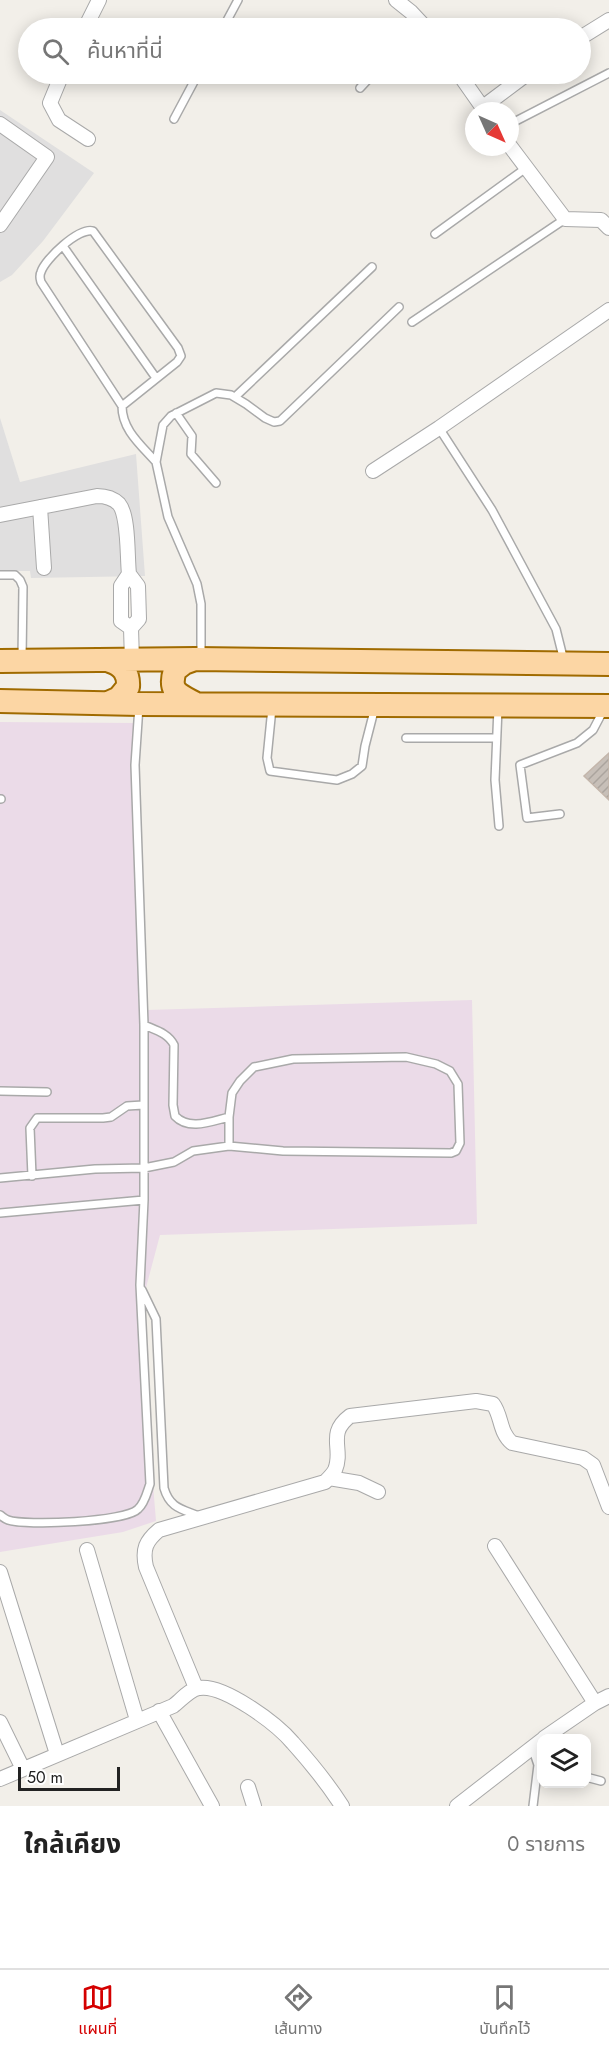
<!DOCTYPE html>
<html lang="th">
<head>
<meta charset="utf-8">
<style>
	body { margin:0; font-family:Jost,"Noto Sans Thai",sans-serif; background:#f6f6f6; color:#222 }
	.controls { position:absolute; right:18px; bottom:18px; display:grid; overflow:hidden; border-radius:12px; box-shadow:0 3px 15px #0003 }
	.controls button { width:54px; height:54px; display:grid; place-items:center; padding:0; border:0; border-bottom:2px solid #e0e0e0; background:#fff; color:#222; font:30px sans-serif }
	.compass { position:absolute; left:465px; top:102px; width:54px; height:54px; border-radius:50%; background:#fff; box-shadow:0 3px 15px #0003; rotate:135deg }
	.scale { position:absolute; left:18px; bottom:15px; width:102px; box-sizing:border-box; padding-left:6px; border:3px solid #222; border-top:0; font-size:16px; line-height:21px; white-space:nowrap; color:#222; -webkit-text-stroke:4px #fff; paint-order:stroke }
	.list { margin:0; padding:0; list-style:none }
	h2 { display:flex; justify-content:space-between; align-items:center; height:78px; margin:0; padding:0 24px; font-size:26px }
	h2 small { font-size:20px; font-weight:400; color:#767676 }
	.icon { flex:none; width:33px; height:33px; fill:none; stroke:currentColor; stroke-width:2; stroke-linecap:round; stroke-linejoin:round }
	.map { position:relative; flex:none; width:609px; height:1806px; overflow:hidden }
	.search { position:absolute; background:#fff; box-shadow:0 3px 15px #0003; left:18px; right:18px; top:18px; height:66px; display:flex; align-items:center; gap:15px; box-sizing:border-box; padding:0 21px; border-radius:33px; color:#767676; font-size:22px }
	.sheet { height:162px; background:#fff }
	nav { display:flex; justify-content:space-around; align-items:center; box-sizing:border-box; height:84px; border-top:2px solid #e0e0e0; background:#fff; font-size:16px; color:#767676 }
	nav a { display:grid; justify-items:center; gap:3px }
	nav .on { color:#d40000 }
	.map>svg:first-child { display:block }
	.residential { fill:#e0dfdf }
	.industrial { fill:#ebdbe8 }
	.building { fill:url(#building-hatch); stroke:#c4b6ab; stroke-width:1.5 }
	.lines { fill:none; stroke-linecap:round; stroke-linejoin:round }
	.lane-casing { stroke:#a9a9a9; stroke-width:10 }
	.street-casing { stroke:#a9a9a9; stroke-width:16 }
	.primary-casing { stroke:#a06b00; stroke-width:26 }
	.lane { stroke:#fff; stroke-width:7 }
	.street { stroke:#fff; stroke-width:14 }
	.primary { stroke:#fcd6a4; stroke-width:22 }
</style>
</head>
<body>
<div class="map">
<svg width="609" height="1806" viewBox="0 0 609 1806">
	<defs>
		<pattern id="building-hatch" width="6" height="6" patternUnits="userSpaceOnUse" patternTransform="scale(1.5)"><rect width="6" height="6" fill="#c7bfb8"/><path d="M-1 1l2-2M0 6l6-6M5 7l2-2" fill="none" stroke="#aba49e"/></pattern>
	</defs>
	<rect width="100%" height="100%" fill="#f2efe9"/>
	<path class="residential" d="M0,110l94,63 -51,68 -31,34 -12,7z
		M0,418l20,64 116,-28 9,122 -114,2 -1,-7h-30z"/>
	<path class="industrial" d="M0,722l134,1 13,287 325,-10 5,224 -317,11 -21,79 17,207 -33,11 -123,20z"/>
	<path class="building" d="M609,753v47l-25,-24z"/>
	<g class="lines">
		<g class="lane-casing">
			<path id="lane" d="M223,28l15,-28
				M360,88l13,-14
				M174,119l24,-45
				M510,124l99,-51
				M435,234l91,-66
				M63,246l93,132
				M412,322l153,-103
				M235,397l137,-130
				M122,406l55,-44 4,-6 -3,-8 -85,-117c-14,-4 -48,28 -52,41 -2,4 -1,6 0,10l81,124c0,24 19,39 34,56
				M176,413l16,23 -1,18 25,29
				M439,428l53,82 64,119 8,32
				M0,575h15l5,5 3,7 -1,71
				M201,657v-53l-4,-20 -29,-67 -12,-55 7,-37 8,-9 45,-23 15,2 15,9 19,14 9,4 6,-1 119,-114
				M272,708l-5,50 3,13 67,9 15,-6 10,-8 3,-20 10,-39
				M498,708l-3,72 4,46
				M406,738h90
				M0,799h1
				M560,814l-33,4 -7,-53 57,-22 16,-13 10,-19
				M0,1091l47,1
				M229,1117v29
				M32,1176l-2,-48 7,-10h66l8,-1 16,-11 16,-1
				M0,1178l95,-9 49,-1 30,-6 19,-11 36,-5 54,5 168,2 5,-2 4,-8 -2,-59 -8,-13 -14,-7 -30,-7 -113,2 -39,8 -14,14 -8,12 -3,24c-17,4 -40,14 -54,-1l-2,-11 1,-60c-6,-12 -19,-15 -30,-20
				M0,1213l144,-13
				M142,1290l14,29 8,169c6,21 19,21 37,29
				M0,1515c3,2 5,4 8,5 17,6 118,2 130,-11 7,-6 9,-17 12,-25l-10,-199 4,-85v-175l-9,-260 4,-59
				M532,1747l6,18 -5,41
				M586,1777l15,4"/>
		</g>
		<g class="street-casing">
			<path id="street" d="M396,0l15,12 15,16
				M85,28l14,-28
				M580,38l29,-18
				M62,74l-12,29 9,17 29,19
				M459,74l26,37
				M483,107l44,-33
				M0,124l47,33 -47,68
				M510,146l55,73 36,1 8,8
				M373,471l66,-43 170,-118
				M40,507l4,61
				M0,515l97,-19c7,0 16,2 22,8 10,12 8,53 10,70
				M131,628l-10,-7v-35l8,-12 9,12 1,33 -8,9 1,33
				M329,1478l30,5 19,9
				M495,1546l100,157
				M87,1550l50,170
				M0,1572l57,182
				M196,1688l-50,-121c-4,-18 0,-26 13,-37l166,-48c3,-3 8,-8 10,-12 9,-21 -9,-36 15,-54l126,-15 17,3c9,12 6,28 19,39l71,15 10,7 16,42
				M159,1711l53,95
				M0,1722l23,47
				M544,1738l51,-35 14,-7
				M0,1779l173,-73c7,-5 17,-17 26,-18 25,-4 78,36 94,55 17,19 35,41 49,63
				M248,1787l6,19
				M457,1806l85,-66"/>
		</g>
		<g class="primary-casing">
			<path id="primary" d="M195,659l-11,4 -9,7c-7,22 3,24 21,34
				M0,661l196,-2 413,5
				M0,701l139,3 470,2
				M108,703l11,-5 9,-11c1,-13 -5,-22 -18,-26"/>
		</g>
		<use href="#lane" class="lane"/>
		<use href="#street" class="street"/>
		<use href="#primary" class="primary"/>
	</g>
</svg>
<div class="controls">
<button><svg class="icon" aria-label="layers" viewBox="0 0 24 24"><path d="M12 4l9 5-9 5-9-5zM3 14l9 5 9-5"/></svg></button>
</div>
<svg class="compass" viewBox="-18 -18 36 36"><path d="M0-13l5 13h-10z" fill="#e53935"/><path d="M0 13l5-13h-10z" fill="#767676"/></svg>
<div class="scale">50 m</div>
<div class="search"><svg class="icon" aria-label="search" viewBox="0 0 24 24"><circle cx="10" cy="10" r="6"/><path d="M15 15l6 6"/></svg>ค้นหาที่นี่</div>
</div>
<section class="sheet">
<h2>ใกล้เคียง<small>0 รายการ</small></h2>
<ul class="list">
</ul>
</section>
<nav>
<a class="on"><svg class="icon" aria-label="map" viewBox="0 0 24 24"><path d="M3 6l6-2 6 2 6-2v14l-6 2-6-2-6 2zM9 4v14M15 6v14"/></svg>แผนที่</a>
<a><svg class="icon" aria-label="directions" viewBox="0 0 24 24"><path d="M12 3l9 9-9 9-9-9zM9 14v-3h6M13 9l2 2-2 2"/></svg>เส้นทาง</a>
<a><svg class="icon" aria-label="saved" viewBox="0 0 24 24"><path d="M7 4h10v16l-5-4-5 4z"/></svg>บันทึกไว้</a>
</nav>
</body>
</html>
